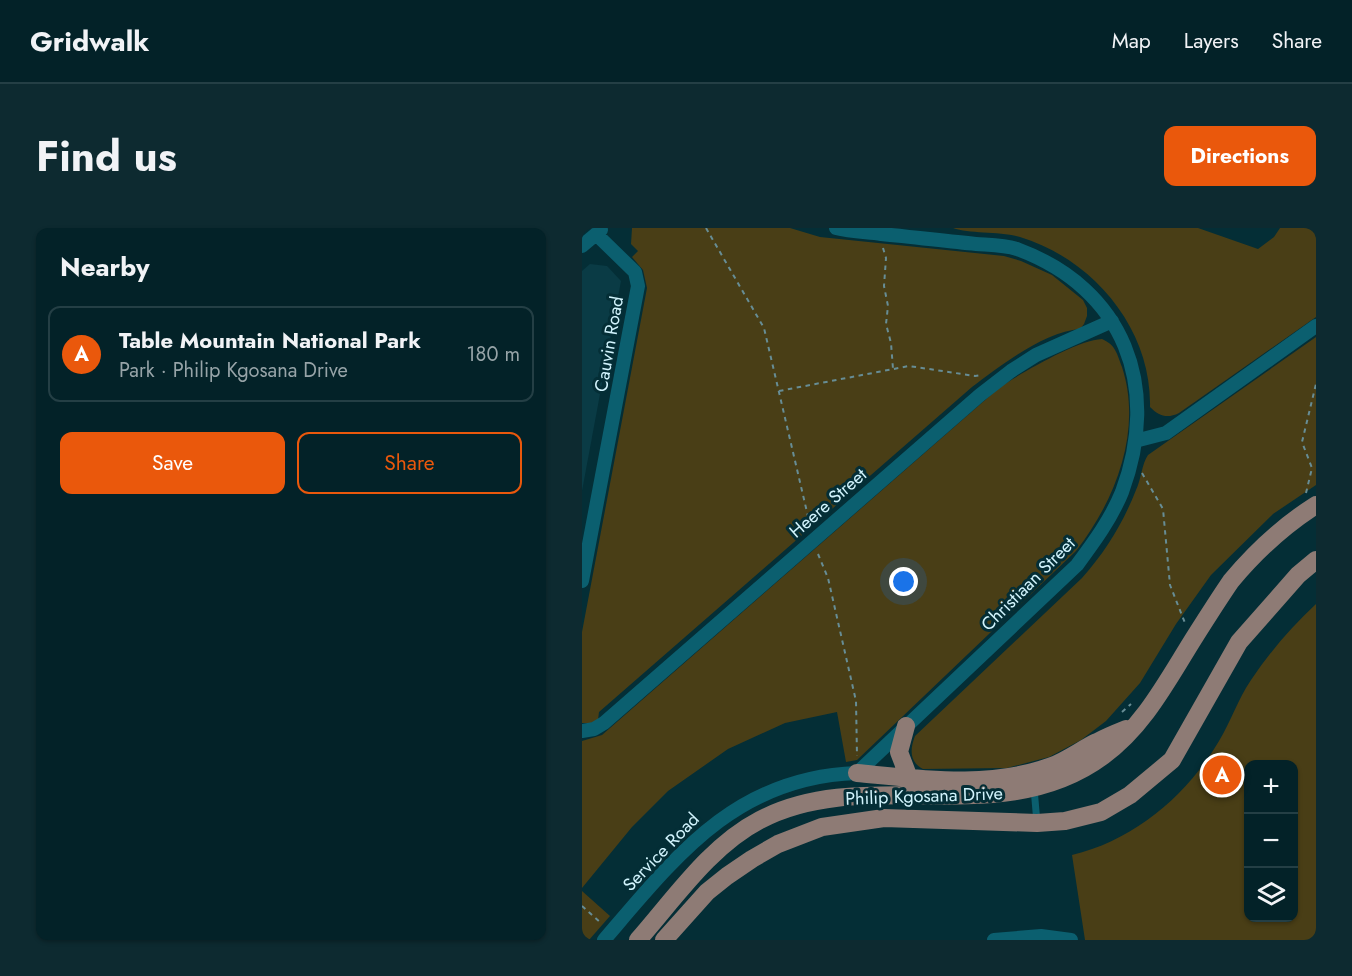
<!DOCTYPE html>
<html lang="en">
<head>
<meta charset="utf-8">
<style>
	body { margin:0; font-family:Jost,sans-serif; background:#0d2a30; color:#f1f3f6 }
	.controls { position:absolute; right:18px; bottom:18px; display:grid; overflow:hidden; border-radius:12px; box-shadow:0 2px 4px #0004 }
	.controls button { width:54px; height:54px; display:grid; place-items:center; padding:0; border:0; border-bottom:2px solid #243f45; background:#032228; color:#f1f3f6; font:30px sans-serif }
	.you { position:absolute; left:322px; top:354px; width:21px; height:21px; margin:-15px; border:4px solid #fff; border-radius:50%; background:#1a73e8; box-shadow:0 0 0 9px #1a73e833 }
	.badge { display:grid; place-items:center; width:39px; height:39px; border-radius:50%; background:#ea580c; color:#fff; font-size:20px; font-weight:700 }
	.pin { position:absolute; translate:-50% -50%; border:3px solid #fff; box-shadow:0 2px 6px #0006 }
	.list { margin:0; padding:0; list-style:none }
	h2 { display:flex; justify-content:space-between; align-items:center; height:78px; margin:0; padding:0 24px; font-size:26px }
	h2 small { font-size:20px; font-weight:400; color:#97a4a8 }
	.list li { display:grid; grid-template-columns:39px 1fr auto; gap:18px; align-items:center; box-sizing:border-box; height:96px; margin:0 12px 12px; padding:0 12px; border:2px solid #243f45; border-radius:12px }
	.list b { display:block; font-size:22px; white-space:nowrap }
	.list p { margin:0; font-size:20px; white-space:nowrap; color:#97a4a8 }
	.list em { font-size:20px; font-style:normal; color:#97a4a8 }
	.actions { display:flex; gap:12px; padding:18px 24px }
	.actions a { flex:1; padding:14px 0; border:2px solid #ea580c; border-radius:12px; text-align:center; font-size:21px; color:#ea580c }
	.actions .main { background:#ea580c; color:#fff }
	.icon { flex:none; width:33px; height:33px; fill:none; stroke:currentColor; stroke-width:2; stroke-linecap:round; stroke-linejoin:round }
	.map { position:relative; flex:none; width:734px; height:712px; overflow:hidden; border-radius:12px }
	header { display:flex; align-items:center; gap:36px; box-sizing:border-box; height:84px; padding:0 30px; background:#032228; border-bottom:2px solid #243f45 }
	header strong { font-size:28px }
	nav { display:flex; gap:33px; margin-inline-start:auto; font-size:21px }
	.intro { display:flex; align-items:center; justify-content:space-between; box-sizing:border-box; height:144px; padding:0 36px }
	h1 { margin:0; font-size:42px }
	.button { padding:15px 27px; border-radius:12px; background:#ea580c; color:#fff; font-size:21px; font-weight:700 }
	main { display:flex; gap:36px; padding:0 36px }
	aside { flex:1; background:#032228; border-radius:12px; box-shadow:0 2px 4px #0004 }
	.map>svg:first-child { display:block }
	.built { fill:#0a3b45 }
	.green { fill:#493e16; fill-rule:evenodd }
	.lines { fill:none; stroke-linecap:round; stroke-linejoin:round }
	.path { stroke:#678d95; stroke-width:2; stroke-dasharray:4.5 4.5; stroke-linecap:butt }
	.lane { stroke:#0b5f6f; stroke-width:7 }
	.street { stroke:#0b5f6f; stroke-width:14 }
	.primary { stroke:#8e7b75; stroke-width:18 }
	.labels { text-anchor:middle; stroke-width:6; stroke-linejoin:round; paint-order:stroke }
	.street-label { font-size:18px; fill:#d2f4fd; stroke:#042e36 }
</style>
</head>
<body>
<header>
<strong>Gridwalk</strong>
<nav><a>Map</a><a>Layers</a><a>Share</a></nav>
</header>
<div class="intro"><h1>Find us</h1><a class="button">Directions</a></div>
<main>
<aside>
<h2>Nearby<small></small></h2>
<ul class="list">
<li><span class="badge">A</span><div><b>Table Mountain National Park</b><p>Park · Philip Kgosana Drive</p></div><em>180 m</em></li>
</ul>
<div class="actions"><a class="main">Save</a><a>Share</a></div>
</aside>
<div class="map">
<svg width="734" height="712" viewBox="0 0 734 712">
	<rect width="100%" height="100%" fill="#042e36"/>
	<path class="built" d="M8,36l17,2 14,15 -39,210v-220z"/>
	<path class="green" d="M50,0h158l30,9 184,19 17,5 31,14 31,25 4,8v8l-3,8 -4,5c-34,2 -81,37 -108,58l-373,325 -1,8 -7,3h-9v-91l65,-344 -4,-18 -11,-13 6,-6 -7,-7z
		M371,0h245l60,21 16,-12 6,-9h36v89l-137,96c-12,6 -20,3 -29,-6 2,-78 -57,-148 -130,-170 -21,-6 -51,-3 -67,-9z
		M734,109v148l-43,29 -62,61 -35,49 -36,59 -34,38 -25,19 -32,17 -42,11 -84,1c-14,-7 -13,-20 -8,-33l167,-158c24,-27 41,-55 54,-88 5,-10 6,-27 12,-35z
		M520,111c14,6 15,15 20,28 21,64 -7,134 -46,184l-219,209 -11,2 -9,-50 -52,11 -57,26 -60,42 -36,36 -50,61v-147l20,-6 398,-348c22,-14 77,-47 102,-48z
		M734,376v336h-231l-13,-85c63,-15 115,-60 147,-114 12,-20 19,-42 32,-61 19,-28 40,-53 65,-76zM666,536h46v154h-46z
		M0,663l28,25 -21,24h-7z"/>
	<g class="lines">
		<path class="path" d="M124,0l58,100 46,197
			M301,20l3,10 -2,28 4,20 -2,18 5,19 2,26
			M197,163l130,-25 66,10 7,-1
			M560,245l21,36 7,76 15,38
			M724,265l6,-25 -10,-26 14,-58
			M236,326l10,24 28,123 1,55
			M540,484l9,-8
			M0,678l19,17"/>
		<path class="lane" d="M452,560l3,35"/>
		<path class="street" d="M0,18l19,-16
			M553,213l31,-8 150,-107
			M0,353l56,-295 -3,-14 -39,-38
			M0,503l12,-2 10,-6 376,-328 31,-24 25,-16 76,-34
			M22,712c72,-84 132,-163 253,-167l220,-208c17,-23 34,-46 45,-73 39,-105 3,-203 -105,-243 -12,-4 -28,-4 -41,-5 -31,-3 -63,-7 -95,-10 -14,-2 -30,-2 -45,-6
			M412,712l47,-4 30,4"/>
		<path class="primary" d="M324,498l-7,26 10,26
			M275,545c64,6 133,16 195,-7 16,-6 30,-17 45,-24 9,-5 19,-9 29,-13
			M56,712c37,-42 72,-94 122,-120 106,-56 240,12 343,-64 41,-30 64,-75 91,-118 12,-19 24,-38 37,-57 25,-30 52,-55 85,-76
			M82,712l43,-48 20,-16 25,-17 26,-15 44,-17 62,-9 153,5 28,-2 36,-9 29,-17 42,-35 67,-118 59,-67 18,-15"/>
	</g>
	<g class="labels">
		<g class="street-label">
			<text transform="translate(27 116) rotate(-80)" y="6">Cauvin Road</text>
			<text transform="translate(246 275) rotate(-41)" y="6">Heere Street</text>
			<text transform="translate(446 356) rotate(-45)" y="6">Christiaan Street</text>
			<text transform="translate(342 568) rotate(-2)" y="6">Philip Kgosana Drive</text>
			<text transform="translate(79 624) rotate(-46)" y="6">Service Road</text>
		</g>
	</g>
</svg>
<div class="controls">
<button>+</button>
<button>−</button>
<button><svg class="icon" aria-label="layers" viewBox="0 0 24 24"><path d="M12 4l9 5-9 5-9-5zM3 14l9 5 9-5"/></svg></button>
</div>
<div class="you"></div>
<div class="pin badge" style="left:640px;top:547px">A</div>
</div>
</main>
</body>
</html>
